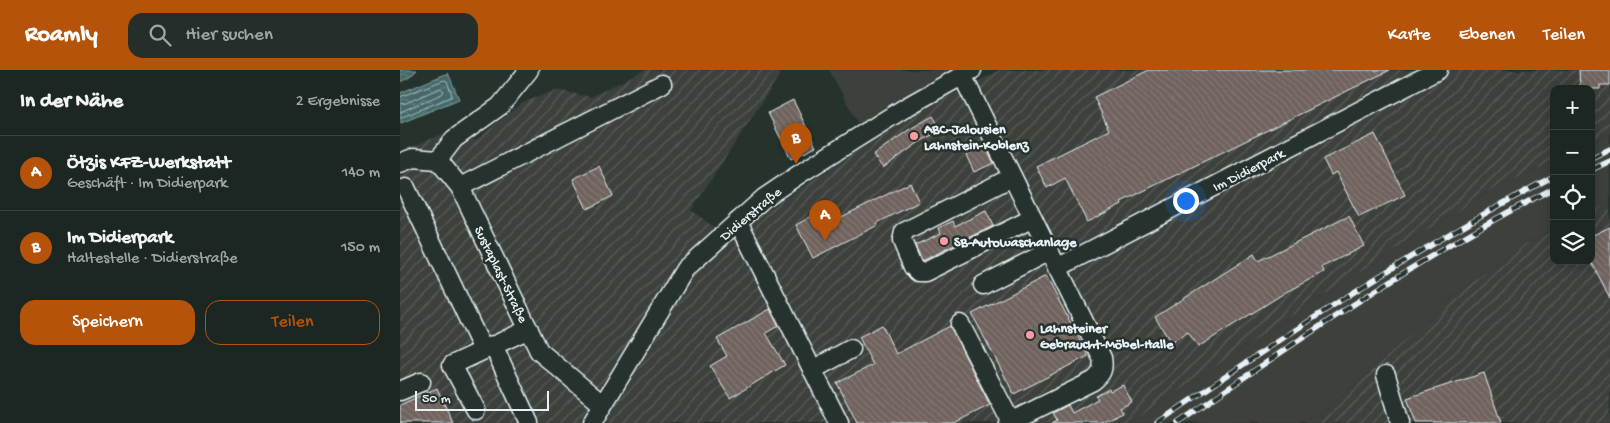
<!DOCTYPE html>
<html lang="de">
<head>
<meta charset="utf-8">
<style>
	body { margin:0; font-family:"Gochi Hand",sans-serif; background:#252e2a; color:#f1f3f6 }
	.controls { position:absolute; right:15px; top:15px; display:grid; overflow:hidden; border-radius:10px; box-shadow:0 2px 12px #0003 }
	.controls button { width:45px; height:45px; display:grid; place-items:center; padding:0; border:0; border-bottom:1px solid #3a4340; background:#1c2622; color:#f1f3f6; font:25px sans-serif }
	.scale { position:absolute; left:15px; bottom:12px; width:134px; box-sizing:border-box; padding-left:5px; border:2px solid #e8f1f8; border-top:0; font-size:14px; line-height:18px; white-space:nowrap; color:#e8f1f8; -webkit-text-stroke:4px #26332d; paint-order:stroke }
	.you { position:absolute; left:785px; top:130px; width:18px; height:18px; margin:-12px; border:4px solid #fff; border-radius:50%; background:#1a73e8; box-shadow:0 0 0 8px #1a73e833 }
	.badge { display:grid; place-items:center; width:32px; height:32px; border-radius:50%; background:#b45309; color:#fff; font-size:16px; font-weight:700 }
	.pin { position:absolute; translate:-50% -41px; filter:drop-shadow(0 1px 2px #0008) }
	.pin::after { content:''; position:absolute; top:26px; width:18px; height:15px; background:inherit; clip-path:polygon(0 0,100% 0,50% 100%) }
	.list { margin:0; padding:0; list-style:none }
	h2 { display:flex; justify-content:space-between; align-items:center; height:65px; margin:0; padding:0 20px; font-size:21px }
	h2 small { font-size:16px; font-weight:400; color:#a0a5a5 }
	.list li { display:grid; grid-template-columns:32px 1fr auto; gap:15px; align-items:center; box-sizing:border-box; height:75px; padding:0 20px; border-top:1px solid #3a4340 }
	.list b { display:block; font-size:19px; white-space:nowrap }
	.list p { margin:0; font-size:16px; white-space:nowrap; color:#a0a5a5 }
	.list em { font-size:16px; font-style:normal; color:#a0a5a5 }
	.actions { display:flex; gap:10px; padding:15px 20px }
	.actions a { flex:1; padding:11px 0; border:1px solid #b45309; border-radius:15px; text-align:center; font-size:18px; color:#b45309 }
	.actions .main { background:#b45309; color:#fff }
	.icon { flex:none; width:28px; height:28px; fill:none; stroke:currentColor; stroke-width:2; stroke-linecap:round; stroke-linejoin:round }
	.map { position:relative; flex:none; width:1210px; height:353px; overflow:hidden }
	header { display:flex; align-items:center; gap:30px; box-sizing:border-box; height:70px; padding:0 25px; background:#b45309; color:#fff }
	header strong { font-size:24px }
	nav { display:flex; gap:28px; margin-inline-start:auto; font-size:18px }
	.search { width:350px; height:45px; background:#252e2a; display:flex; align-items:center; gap:12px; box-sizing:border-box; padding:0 18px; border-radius:15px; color:#a0a5a5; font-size:19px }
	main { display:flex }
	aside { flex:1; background:#1c2622 }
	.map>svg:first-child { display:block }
	.built { fill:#3c413b }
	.industrial { fill:url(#industrial-furrows) }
	.water { fill:url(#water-waves); stroke:#869fa2 }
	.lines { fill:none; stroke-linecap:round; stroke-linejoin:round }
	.shore { stroke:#a6bbbf; stroke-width:1 }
	.building { fill:url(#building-back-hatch); stroke:#e8f1f8 }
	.minor-casing { stroke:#e8f1f8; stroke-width:21 }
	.minor { stroke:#26332d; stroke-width:18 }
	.rail-casing { stroke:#e8f1f8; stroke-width:5.5 }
	.rail { stroke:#26332d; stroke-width:4; stroke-dasharray:11; stroke-linecap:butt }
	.poi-dot { fill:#ff9aa2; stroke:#26332d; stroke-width:2 }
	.labels { text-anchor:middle; stroke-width:5; stroke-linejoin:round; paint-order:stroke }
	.poi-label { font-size:14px; font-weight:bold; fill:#e8f1f8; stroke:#26332d; text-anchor:start }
	.street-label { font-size:14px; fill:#e8f1f8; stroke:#26332d }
</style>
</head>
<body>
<header>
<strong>Roamly</strong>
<div class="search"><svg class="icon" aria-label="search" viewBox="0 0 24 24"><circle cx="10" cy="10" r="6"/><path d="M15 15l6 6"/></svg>Hier suchen</div>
<nav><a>Karte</a><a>Ebenen</a><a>Teilen</a></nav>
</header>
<main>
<aside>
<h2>In der Nähe<small>2 Ergebnisse</small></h2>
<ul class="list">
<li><span class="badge">A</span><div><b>Ötzis KFZ-Werkstatt</b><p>Geschäft · Im Didierpark</p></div><em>140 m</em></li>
<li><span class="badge">B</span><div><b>Im Didierpark</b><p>Haltestelle · Didierstraße</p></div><em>150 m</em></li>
</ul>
<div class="actions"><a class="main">Speichern</a><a>Teilen</a></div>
</aside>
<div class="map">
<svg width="1210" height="353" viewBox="0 0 1210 353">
	<defs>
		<pattern id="industrial-furrows" width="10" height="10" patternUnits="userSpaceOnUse" patternTransform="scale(1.25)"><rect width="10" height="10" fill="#3c413b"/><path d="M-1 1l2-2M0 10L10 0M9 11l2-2" fill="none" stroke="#585d58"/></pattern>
		<pattern id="water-waves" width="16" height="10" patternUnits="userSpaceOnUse" patternTransform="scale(1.25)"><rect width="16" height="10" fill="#446969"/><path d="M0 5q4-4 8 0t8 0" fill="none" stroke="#5f7f7f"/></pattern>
		<pattern id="building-back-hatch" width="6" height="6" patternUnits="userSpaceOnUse" patternTransform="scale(1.25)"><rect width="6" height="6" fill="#6f625d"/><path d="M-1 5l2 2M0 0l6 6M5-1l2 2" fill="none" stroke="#847975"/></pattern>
	</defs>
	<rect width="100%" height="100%" fill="#26332d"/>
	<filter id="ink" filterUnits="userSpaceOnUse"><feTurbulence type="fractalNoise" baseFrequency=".02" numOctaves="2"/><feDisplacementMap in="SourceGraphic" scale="10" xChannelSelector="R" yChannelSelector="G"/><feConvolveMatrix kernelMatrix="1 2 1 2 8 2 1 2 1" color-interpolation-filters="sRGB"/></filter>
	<g filter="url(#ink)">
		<path class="built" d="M429,0h131l-101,55z
			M1210,64v69l-19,9v-69z
			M1154,91v69l-27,13 -66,47 -149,133h-182l178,-118 98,-62 85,-52z"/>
		<path class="industrial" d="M244,0h139l-92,140 20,15 16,14 29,-22 156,-102 88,-45h610v64l-19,9v-54h-37v72l-63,30 -85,52 -98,62 -178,118h-730v-271l64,-27 11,16 47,-38 34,-13 35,7z
			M1210,133v220h-298l149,-133 66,-47 27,-13v31h37v-49z"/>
		<path class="water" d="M0,0h17l-7,7 -10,5z
			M48,3l11,26 -58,24 -1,-30z"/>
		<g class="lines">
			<path class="shore" d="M0,27l44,-17 3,1 5,14 -1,2 -51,21
				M0,34l6,-1 34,-15 4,3 -2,3 -42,18"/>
		</g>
		<path class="building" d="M749,0h241l-269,132 1,2 -35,18 -22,-44 -18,10 -11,-22 73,-36 -15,-33z
			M1179,0h31v15h-10v4h-20z
			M393,30l23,47 -25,12 -23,-46z
			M533,46l8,14 -23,13 -35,25 -10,-13 37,-26z
			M975,64l30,61 -46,22 -23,-45 -5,3 -8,-16z
			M585,76l9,17 -20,9 -8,-17z
			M199,96l14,30 -26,13 -14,-30z
			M510,113l9,19 -42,21 1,2 -65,33 -17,-33 16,-9 7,12z
			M586,141l7,15 -71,35 -7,-16 26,-12 -2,-5 14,-7 2,5z
			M949,146l15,30 -42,21 2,5 -38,20 -88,55 -10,-15 -17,11 -16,-26 99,-63 4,7z
			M1210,157v71l-19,-37v-25z
			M646,206l42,80 -74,38 -42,-80z
			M370,239l8,17 -12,7 19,32 -55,33 -20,-32 17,-10 -10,-17z
			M482,255l14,29 54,-28 40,79 -36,18h-97l-20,-40 36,-18 -14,-28z
			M1084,303l17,50h-85l-9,-25z
			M723,315l9,17 -12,6 3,5 -21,10h-50l5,-3 -4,-7 15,-8 4,8 26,-14 -2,-3 13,-7 1,2z
			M37,318l16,35h-53v-18z"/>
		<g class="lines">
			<g class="minor-casing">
				<path id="minor" d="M562,5l140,283c2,11 0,16 -9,23l-85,42
					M38,90l16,-21 46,-33 29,-36
					M0,93l13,-5 25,2 22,27 79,164 64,54
					M612,107l-108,55 -2,9 11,26 5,5h7l108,-54
					M60,117l202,-103
					M6,118l77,162
					M338,151l101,202
					M657,198l381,-198
					M583,215l66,-34
					M560,254l51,98
					M93,275l36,78
					M412,300l39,-21
					M986,305l14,48
					M0,321l21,-9
					M76,340l-24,-45 77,-36
					M192,353l93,-154 79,-71 37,-25 107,-67 64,-36"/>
			</g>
			<use href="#minor" class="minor"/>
			<g class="rail-casing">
				<path id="rail" d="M1191,88l19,-9
					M1191,100l19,-9
					M757,353c129,-88 258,-175 397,-247
					M778,353c121,-84 244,-168 376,-235"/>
			</g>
			<use href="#rail" class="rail"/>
		</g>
	</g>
	<g class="poi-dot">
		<circle cx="514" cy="66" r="5"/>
		<circle cx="544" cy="171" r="5"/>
		<circle cx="630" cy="265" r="5"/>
	</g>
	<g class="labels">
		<g class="poi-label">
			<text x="524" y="63">ABC-Jalousien<tspan x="524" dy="16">Lahnstein-Koblenz</tspan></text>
			<text x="554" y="176">SB-Autowaschanlage</text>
			<text x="640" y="262">Lahnsteiner<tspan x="640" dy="16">Gebraucht-Möbel-Halle</tspan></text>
		</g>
		<g class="street-label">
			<text transform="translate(848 99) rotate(-27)" y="5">Im Didierpark</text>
			<text transform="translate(350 143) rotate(-40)" y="5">Didierstraße</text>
			<text transform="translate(102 204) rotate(64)" y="5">Sustaplast-Straße</text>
		</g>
	</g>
</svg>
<div class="controls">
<button>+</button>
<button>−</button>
<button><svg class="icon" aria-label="locate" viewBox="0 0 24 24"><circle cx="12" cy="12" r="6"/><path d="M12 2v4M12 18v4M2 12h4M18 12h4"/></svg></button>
<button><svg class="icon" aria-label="layers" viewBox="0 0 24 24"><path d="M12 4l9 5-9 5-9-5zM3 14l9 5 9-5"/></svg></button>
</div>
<div class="scale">50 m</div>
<div class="you"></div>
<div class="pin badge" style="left:425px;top:171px">A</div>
<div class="pin badge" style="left:396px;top:94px">B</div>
</div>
</main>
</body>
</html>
